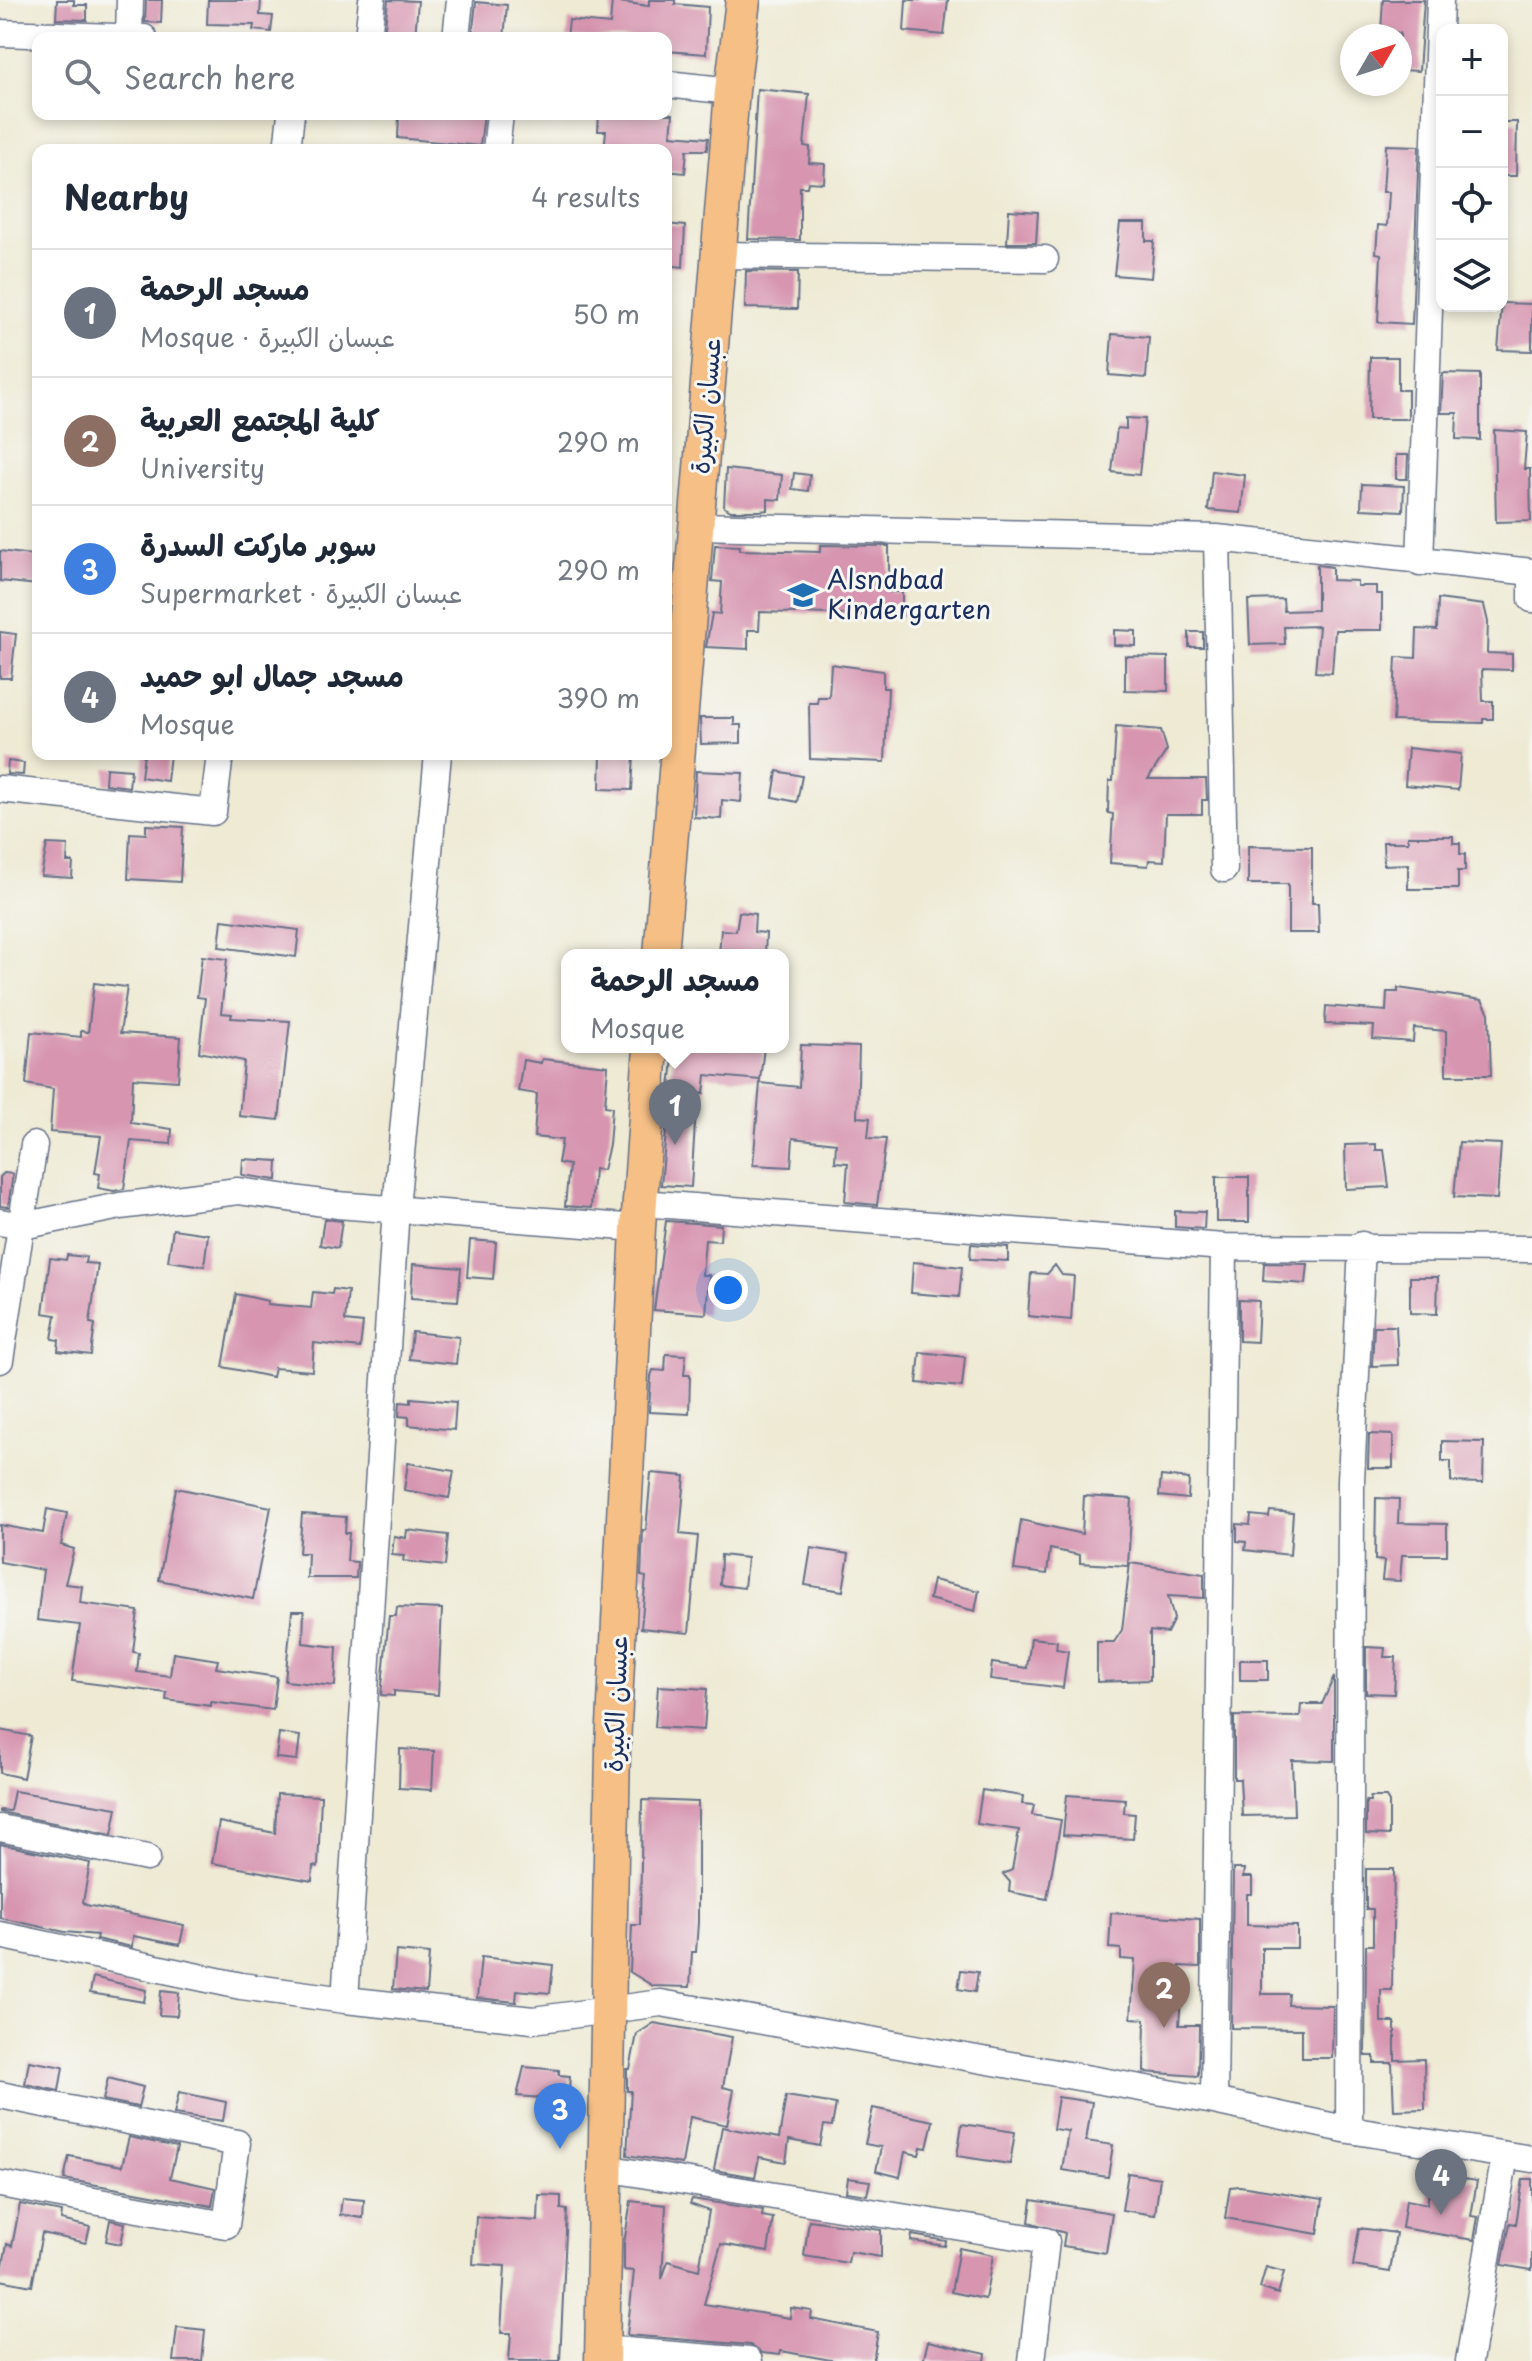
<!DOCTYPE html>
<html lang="en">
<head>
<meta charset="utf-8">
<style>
	body { margin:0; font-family:"Playpen Sans","Playpen Sans Arabic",sans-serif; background:#f6f6f7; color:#1f2937 }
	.controls { position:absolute; right:24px; top:24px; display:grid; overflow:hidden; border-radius:16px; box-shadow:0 4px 12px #0003 }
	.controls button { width:72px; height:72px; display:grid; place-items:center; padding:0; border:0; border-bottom:2px solid #e0e1e3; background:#fff; color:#1f2937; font:40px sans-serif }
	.compass { position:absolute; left:1340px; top:24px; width:72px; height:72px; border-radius:50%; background:#fff; box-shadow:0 4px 12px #0003; rotate:51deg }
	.you { position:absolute; left:728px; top:1290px; width:28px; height:28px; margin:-20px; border:6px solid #fff; border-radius:50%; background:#1a73e8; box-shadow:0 0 0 12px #1a73e833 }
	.badge { display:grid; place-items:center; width:52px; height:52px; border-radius:50%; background:#db2777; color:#fff; font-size:26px; font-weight:700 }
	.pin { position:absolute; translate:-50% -66px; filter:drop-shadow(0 2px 4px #0008) }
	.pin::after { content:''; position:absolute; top:42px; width:28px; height:24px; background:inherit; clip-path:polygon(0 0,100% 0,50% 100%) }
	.popup { position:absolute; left:561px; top:949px; width:228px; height:104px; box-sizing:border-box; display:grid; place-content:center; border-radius:16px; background:#fff; filter:drop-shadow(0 2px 6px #0005); font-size:26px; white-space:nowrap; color:#747a83 }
	.popup b { font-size:30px; color:#1f2937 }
	.popup::after { content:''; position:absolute; left:50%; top:100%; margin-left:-16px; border:16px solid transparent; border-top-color:#fff }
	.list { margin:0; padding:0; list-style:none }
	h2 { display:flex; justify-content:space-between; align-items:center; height:104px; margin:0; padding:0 32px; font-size:34px }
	h2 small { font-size:26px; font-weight:400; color:#747a83 }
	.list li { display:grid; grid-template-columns:52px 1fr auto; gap:24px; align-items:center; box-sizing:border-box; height:128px; padding:0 32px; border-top:2px solid #e0e1e3 }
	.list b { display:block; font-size:30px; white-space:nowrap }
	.list p { margin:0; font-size:26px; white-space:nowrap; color:#747a83 }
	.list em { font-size:26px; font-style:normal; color:#747a83 }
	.icon { flex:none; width:44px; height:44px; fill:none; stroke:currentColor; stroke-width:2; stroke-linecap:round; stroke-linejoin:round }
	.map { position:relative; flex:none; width:1532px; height:2361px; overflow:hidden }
	.search { position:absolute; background:#fff; box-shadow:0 4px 12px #0003; left:32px; top:32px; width:640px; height:88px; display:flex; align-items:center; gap:20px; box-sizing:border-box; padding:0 28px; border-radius:16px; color:#747a83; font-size:30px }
	.panel { position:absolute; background:#fff; box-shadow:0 4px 12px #0003; left:32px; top:144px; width:640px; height:616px; border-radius:16px }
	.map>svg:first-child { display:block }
	.building { fill:#d795b0 }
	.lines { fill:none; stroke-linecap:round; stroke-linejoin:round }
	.minor-casing { stroke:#657087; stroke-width:29 }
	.major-casing { stroke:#657087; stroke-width:37 }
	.minor { stroke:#fff; stroke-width:26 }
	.major { stroke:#f5bf86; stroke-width:34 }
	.labels { text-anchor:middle; stroke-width:6; stroke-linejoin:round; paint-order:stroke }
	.street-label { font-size:26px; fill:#1b2f5e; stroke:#f6f6f2 }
	.poi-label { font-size:26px; fill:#1b2f5e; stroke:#f6f6f2; text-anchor:start }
</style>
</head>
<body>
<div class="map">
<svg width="1532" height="2361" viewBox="0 0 1532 2361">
	<rect width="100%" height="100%" fill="#f6f6f2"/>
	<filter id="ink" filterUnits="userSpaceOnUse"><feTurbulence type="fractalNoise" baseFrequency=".0125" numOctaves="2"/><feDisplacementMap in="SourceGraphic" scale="16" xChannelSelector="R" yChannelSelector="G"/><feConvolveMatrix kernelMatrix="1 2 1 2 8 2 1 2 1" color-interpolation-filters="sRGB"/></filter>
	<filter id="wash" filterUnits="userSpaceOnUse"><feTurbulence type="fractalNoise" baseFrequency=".006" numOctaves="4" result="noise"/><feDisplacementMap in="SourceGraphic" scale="32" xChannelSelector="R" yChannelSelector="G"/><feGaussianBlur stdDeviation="1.8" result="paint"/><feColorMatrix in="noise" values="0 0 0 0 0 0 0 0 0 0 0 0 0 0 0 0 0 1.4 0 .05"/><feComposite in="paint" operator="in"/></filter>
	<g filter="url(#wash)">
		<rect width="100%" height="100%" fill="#eeead4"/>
		<g id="blocks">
			<path class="building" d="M57,0h17v5h13v15l-31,-1z
				M146,0h16l-1,23 -16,-1z
				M208,0h53l-1,15 13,1 -2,16 -18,-2 1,-5 -47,-1z
				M388,0l30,1 -3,37 -31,-2z
				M649,0h26v4l33,3 -2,47 -40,-3v-13h-99l2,-18 41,4 2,-23 37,5z
				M906,0h42l-4,35 -40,-4z
				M1383,0h41l-5,71 -19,-1v-37l-19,-2z
				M476,2l31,3 -3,33h-32z
				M757,89l52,5 -5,52 6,1 -1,16 16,1 -1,19 -16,-1 -1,5h-7v53l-52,-1z
				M399,114h85l-4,32 -82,-8z
				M599,114h74l-2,21 37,3 -1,12h-20l-2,23 -19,-2v-21h-62l2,-19h-8z
				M1502,122h15l-1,54h-14z
				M1386,145l33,1 -7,178 -34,-2 3,-68 -5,-1 2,-28 9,1 2,-34h-6z
				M1009,210l29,2 -2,31h-29z
				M1120,223h26v18h8l-3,37 -37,-3z
				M666,224l19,2 -2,41 -17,-2z
				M746,271l52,1 -1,37 -52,-1z
				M1502,303l30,1v47l-34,-1z
				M1112,334l37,3 -3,41 -37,-3z
				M1370,357h28v33h10v29h-39z
				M1443,373l37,1v66l-24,-1 1,-26h-16z
				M1126,418l19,1 -6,56 -27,-3 5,-44 9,1z
				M1494,430l33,2 -3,37h6l1,52 -35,1z
				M1396,455h12l-1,24h-11z
				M726,469l56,6 -2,25 -12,-1v11l-8,1h-29l-7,-4z
				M1212,471l33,4 -4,38 -33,-3z
				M794,473l16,2 -2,16 -16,-2z
				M1362,484l42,2 -1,25 -42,-2z
				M715,545l25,1 -1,4 81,2v-7l69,1v46h13v24l-142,-4 -1,18h-11v19l-42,-2 6,-34 8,1 2,-32 -10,-1z
				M0,551l38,5v29l-38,-4z
				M1317,565l15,2v13l25,1v5h19v8h6v36h-47l-3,43 -17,-1 4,-46 -35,1 1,17 -35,1 -2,-45 35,-1 1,12 33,-1z
				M1438,599l46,6 4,17 -1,31 25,1v16l-30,-1 1,32h10v18h-10v4l-90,-2 3,-64 20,1 1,-29 20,1z
				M1114,630l22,1v15l-22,-1z
				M0,632l16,2 -5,44h-11z
				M1189,632h14v15h-14z
				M1125,656l43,1v34l-43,-1z
				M831,664l52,7v17h5l-3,74 -75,-3 -1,-56h8l1,-6h11z
				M700,718h34v7h7v18l-40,1z
				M1116,726l45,4 6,20 -19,29h58l1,21h-5v14h-36l-2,47 -15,-1 -1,6 -38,-3 3,-49 -5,-1 1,-32h4z
				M1408,748l53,6 -3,36 -53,-5z
				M144,754h26l-3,27 -26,-4z
				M601,754h33l-2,36 -32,-1z
				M8,761l16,2 -1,12 -16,-1z
				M106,768l25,2 -2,17 -24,-3z
				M696,771l47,2 -2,29 -19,-2 -1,19 -27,-2z
				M777,771l25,5 -5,26 -24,-5z
				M146,825l37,2 -3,55 -52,-3 2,-46 16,1z
				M1408,836h45v7h7v11h5v17h-7v18h-50v-25l-24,1 -1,-23h25z
				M47,844l21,1 -1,17h6l-1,16 -31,-2z
				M1248,846l64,1v56h6l1,30h-31v-49h-40z
				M739,912l16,2 -1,18 12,1 -1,22h-46l2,-25 15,1z
				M222,920l77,10 -3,27 -77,-10z
				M202,956l25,3 -6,54 11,1 -1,4 59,3 -11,99 -40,-4 5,-55 -45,-9 6,-54 -8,-1z
				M94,983l33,4 -7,46 61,4 -3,44 -45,-3 -2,45 41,6 -1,15 -40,-3 -7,48 -10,2 -16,-3 2,-14 -5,-1 6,-37 -51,-4 3,-43 -27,-5 5,-52 50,5v-6l7,1z
				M1398,988l84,12 7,13 2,62h-45v-44l-32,-3 -1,14 -40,-3 1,-13 -49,-2 1,-18 60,5 1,-19h11z
				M801,1045l58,2 -2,70 13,1 -2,20 18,1 -9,66 -32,-3 3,-39 -13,-1 1,-19 -43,-5 -2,29 -38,-2 7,-82 39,4z
				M674,1047h90l-4,33 -54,-5 -2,19 -7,-1 -6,94 -30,-2z
				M542,1059l66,7 -3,40 7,1 -3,38 -6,25 -9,-1 -3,39 -26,-2 4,-41 -11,-2 4,-23 -28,-3 3,-43 -19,-3 5,-31 18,3z
				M1459,1142l42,2 -4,55 -43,-2z
				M1376,1144v6h8l5,37 -43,2 -1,-44z
				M243,1159l35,2 -1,19 -35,-5z
				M4,1173l9,1 -5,33 -8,-1v-29z
				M1216,1177h33v45h-33z
				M1175,1211l30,1 -1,17 -29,-2z
				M324,1219l18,2 -4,27 -18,-3z
				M666,1221l55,4 -1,16 -15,-1 -3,35h7l-3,39 -52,-4z
				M173,1229l35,5 -4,32 -36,-5z
				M470,1240l26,2 -3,37 -26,-2z
				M971,1244l37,3v14l-38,-2z
				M67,1255l19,2 -1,6 13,1 -8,59 5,1 -4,31 -33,-4 1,-11 -7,-1 4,-24 -13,-2 7,-55 16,2z
				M913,1262l49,5 -3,30 -48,-4z
				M1264,1263l44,1 -2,20 -43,-3z
				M413,1264l48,4 -3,33 -47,-3z
				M1055,1265l7,10 12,1 -3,44 -43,-4 3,-43 16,1z
				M1410,1277h28l-1,37 -27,-1z
				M333,1289l15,2 -3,30 18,2 -3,25 -46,-5 -2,28 -38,-3 -2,9 -49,-10 13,-73 32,7 -1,3 44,4 2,-16 19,2z
				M1239,1300l20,1 -2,41 -18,-1z
				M1374,1326h22l2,39 -26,1z
				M412,1332l47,5 -3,27 -47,-5z
				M920,1352l45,5 -3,30 -45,-4z
				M666,1354l20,1 -2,20h6l-1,39 -40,-2 2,-36 2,-6 12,1z
				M411,1398l45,4 -2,28 -45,-5v-8l-10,-1 1,-14 11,1z
				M1369,1434l24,1v33h-25z
				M1442,1441l42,1 -1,41 -32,-1v-21h-9z
				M408,1463l46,8 -5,27 -45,-8z
				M651,1473l34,3 -5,58 18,2 -9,97 -48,-5 5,-51 -5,-1 2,-46h3z
				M1161,1476l28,3 -1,20 -29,-3z
				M176,1488l95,19 -18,92 -94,-19z
				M1084,1496l48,3 -4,67 -48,-3v-8l-30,-6 -3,25 -33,-4 7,-50 61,14z
				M1376,1498l23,1 -1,24 49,1v31h-45l-2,26 -18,-1 2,-19 -9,-1z
				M47,1509l20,4 -6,32 13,4 -9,35 17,2 -2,17 58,8 -5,41 6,1 -2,19 33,4 3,-23 45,7 -2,8 61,9 -4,33 -62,-8v4l-45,-6 1,-7 -95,-12 8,-56 -43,-5 6,-50 -43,-8v-37l43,8z
				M1270,1511l23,2 -3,42 -45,-5 1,-8 -9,-1v-17l13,1 1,-10 18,2z
				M302,1514l44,3 -1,16h4l-2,28 10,1 -1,16h-49l1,-25h-9z
				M407,1530l41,5 -3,31 -42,-5 1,-5 -12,-1 2,-19 12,2z
				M811,1548l38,6 -6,37 -38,-6z
				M721,1555l26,3 -3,30 -24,-3z
				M1130,1563l74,11v24l-36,-2 6,23 -7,14 -17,-2v49l-53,2v-40h17l8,-12z
				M933,1580l46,11 -4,20 -46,-12z
				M397,1607l45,2 -4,86 -44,-4v5l-13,-1 8,-79h7z
				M292,1611h12l-1,32 34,4 -2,39 -50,-5z
				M1031,1638l26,3 -1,8 12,2 -5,37 -73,-9 2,-16 35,5z
				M1366,1647l19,1 -1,9h12l-2,37 -28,-1z
				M1240,1660h28v20h-28z
				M1334,1677v84l-42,-1 2,55 -52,1 -2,-37h-6v-63l66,1 1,-13h21z
				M658,1686l49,3 -3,41 -49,-3z
				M0,1730l31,6 -8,42 -23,-5z
				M279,1733l21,3 -3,24 -21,-2z
				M400,1749l34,2 -2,39 -33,-2z
				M982,1790l41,6 -1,8 12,1 -2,10 29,5 -14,79 -38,-7 1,-10 -7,-8 9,-4 7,-40 -42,-6z
				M14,1791l103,17 -5,27 -112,-23v-2l10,1z
				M277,1794l44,2 -3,71 -5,-1 -1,15 -100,-18 7,-41 56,11z
				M1067,1795l58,4 -1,14 11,1 -2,25 -70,-4z
				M1370,1797h16l3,5v33l-23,-1v-33h4z
				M642,1800l56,2v120l-2,30h-4l-2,35 -37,-1 -23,-14 2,-47h8z
				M0,1844l90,19 -7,39 3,3 98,20 -4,20 -47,-9 -1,11 -36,-8 1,-4 -32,-3 -65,-14z
				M1233,1869h11l-1,8h9v17h-5v31l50,1v22h-35v46h27l-1,11 45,1 -1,52h-30v-29l-71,-1z
				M1366,1869h28l-2,121h-11v32h14v38l29,-1 1,50 -31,1 -2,-47h-18v-7h-9l1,-111h7v-36h-7z
				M1111,1913l89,6v48l-20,-1 -3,30 4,1 -2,28h20l-1,51 -54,-4 1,-53 -14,-1 4,-58 -14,-1v-10l-12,-1z
				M396,1951l33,3 -3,38 -33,-3z
				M481,1957l72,8 -3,28 -33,-3 -1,12 -39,-4z
				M961,1970l17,2 -3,20 -17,-3z
				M93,1977l53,13 -2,12 -54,-9z
				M161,1991l18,2 -2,23 -18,-1z
				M654,2023l78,14 -9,50 11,3 -7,35 -37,-8 -8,47 -55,-9 4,-64h-4v-22h3l7,-35z
				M29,2061l34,6 -4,24 -34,-7z
				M524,2067l35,3v5l11,1 -2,24 -51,-4z
				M108,2078l35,9 -5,20 -35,-7z
				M179,2092l47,10 -3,19 -49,-7z
				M786,2096l50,8 -4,22 -8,-1 -4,21 -31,-6 -3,22 -27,-5 -4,20 -41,-7 8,-43 57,11z
				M1058,2097l34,5 -6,39 27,4 -5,32 -46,-7 6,-39 -15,-2z
				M873,2108l60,13 -6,27 -6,-1 -2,8 -14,-3 -5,25 -24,-6 5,-24 -16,-3z
				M962,2124l53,8 -5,32 -53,-8z
				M129,2137l48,10 -7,31 45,10 -3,18 -148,-27 5,-23 53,10z
				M1128,2173l32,5 -5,37 -33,-5z
				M1432,2174l45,7 -6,35 7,1 -4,23 -72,-12 4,-28 21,4z
				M848,2178l22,3 -3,14 -21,-3z
				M1523,2179h9v91l-30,-5 8,-42 6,1z
				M1240,2186l83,13 -5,35 -93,-16 5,-31z
				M539,2195l22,1v13l6,1 -7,151h-51l2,-28h-10l4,-67 -32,-2 3,-47 62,4z
				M342,2198l22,2 -1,18 -23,-3z
				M692,2199l71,11 -1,6 11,2 -5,34 -47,-8 -17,60 86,14 1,-10 21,3 -1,8 67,13 -5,29h-37l-55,-10 -1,4 -18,-2 -12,-8 -123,-10 7,-64 -10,-1v-27l7,-42 35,4 -4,74 6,-18 31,9 10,-59 -19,-7z
				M1032,2200l80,13 -6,40 -43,-7 2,-13 -36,-11z
				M20,2204l42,8 -1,8 29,7 -4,16 -44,-10 -10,53 -32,-6 7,-36 5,2z
				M110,2220l15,3 -4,21 -15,-3z
				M809,2220l72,10v27l-31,-5 -2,11 -44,-7z
				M1359,2228l37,5 -6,39 -37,-6z
				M912,2235l34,6 -1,5 -34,-5z
				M959,2248l34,7 -8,44 -34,-7z
				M1266,2267l18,5 -6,22 -18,-6z
				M177,2327l28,3 -3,31h-29z
				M928,2341l58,13 -1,7h-62z"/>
		</g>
	</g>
	<g filter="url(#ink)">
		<use href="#blocks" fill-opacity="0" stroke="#657087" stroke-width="2"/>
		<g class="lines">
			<g class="minor-casing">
				<path id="minor" d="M0,33l144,5
					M129,37l1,-37
					M368,38l4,-38
					M456,38l4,-38
					M666,84l66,7
					M287,150l4,-36
					M496,150l4,-36
					M719,255l326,4
					M695,526l522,12 315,34
					M1217,538l7,331
					M1420,563l20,-563
					M1532,572v27
					M0,789l213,23 7,-58
					M641,1203l583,44
					M0,1222l22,4 98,-20 118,-15 99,14 301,23
					M0,1360l34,-215
					M0,1828l147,30
					M0,1935l241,51 104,14 188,20 128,-17 553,98 135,29 183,29
					M345,2000l51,-792 42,-454
					M0,2095l237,48 -11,82 -226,-41
					M1214,2101l10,-854 308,2
					M1349,2130l2,-650 11,-235
					M605,2168l441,73 -14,120
					M601,2349l148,12
					M1469,2361l36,-205"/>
			</g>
			<g class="major-casing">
				<path id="major" d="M661,955l71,-864 11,-91
					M602,2361l11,-615 25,-518 13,-181"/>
			</g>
			<use href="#minor" class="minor"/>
			<use href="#major" class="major"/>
		</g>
	</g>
	<defs>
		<g id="school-bare" transform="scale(2.4)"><path d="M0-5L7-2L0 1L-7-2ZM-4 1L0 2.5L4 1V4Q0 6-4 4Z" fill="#1f6fb2" stroke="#f6f6f2" stroke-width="2.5" paint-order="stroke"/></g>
	</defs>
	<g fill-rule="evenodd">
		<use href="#school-bare" x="803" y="595"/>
	</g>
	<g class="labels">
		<g class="street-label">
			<text transform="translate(706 406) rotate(-85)" y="9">عبسان الكبيرة</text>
			<text transform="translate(616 1704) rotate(-88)" y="9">عبسان الكبيرة</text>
		</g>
		<g class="poi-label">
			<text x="827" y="589">Alsndbad<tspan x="827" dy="30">Kindergarten</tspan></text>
		</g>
	</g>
</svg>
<div class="controls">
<button>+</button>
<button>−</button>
<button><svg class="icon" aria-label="locate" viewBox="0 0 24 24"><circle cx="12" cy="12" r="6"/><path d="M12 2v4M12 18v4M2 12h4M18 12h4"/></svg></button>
<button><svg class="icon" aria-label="layers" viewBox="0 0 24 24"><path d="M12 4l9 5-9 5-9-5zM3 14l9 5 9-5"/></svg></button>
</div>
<svg class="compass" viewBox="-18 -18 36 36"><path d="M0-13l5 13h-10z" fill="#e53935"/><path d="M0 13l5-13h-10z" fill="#747a83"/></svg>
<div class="you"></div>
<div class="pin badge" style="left:675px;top:1145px;background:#6b7280">1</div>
<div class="popup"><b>مسجد الرحمة</b>Mosque</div>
<div class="pin badge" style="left:1164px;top:2028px;background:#8d6e63">2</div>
<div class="pin badge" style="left:560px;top:2149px;background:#3f7fe0">3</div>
<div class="pin badge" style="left:1441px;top:2215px;background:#6b7280">4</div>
<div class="search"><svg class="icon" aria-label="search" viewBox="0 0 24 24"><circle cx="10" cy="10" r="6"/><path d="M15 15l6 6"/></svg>Search here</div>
<section class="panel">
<h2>Nearby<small>4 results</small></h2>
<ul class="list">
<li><span class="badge" style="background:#6b7280">1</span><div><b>مسجد الرحمة</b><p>Mosque · عبسان الكبيرة</p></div><em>50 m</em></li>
<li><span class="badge" style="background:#8d6e63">2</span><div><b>كلية المجتمع العربية</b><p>University</p></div><em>290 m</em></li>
<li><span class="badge" style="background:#3f7fe0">3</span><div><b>سوبر ماركت السدرة</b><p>Supermarket · عبسان الكبيرة</p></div><em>290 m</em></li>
<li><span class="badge" style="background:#6b7280">4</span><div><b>مسجد جمال ابو حميد</b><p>Mosque</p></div><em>390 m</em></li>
</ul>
</section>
</div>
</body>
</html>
